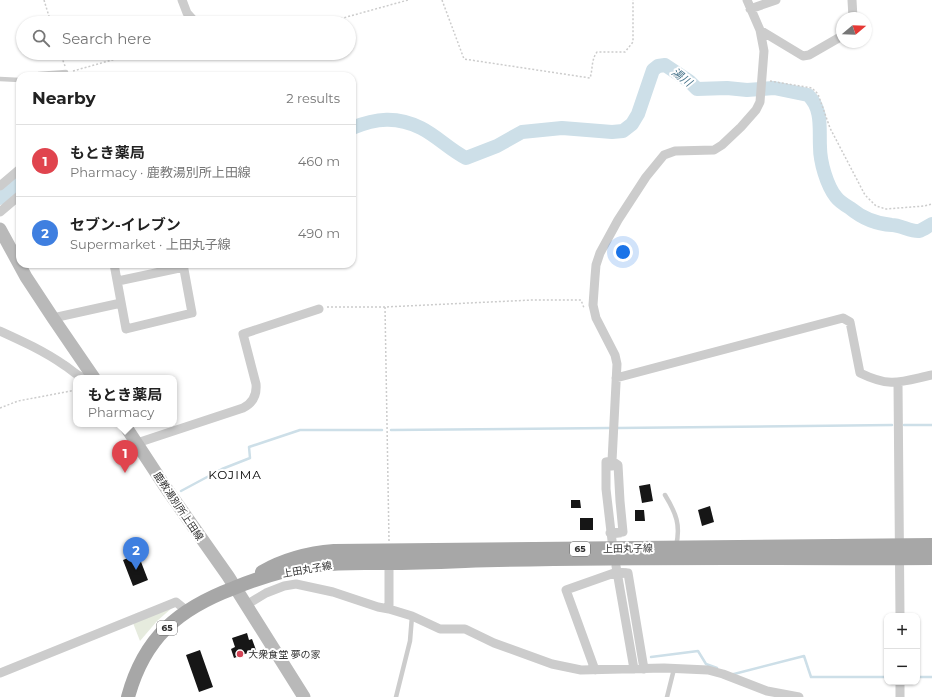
<!DOCTYPE html>
<html lang="en">
<head>
<meta charset="utf-8">
<style>
	body { margin:0; font-family:Montserrat,"Noto Sans JP",sans-serif; background:#f6f6f6; color:#222 }
	.controls { position:absolute; right:12px; bottom:12px; display:grid; overflow:hidden; border-radius:8px; box-shadow:0 1px 3px #0004 }
	.controls button { width:36px; height:36px; display:grid; place-items:center; padding:0; border:0; border-bottom:1px solid #e0e0e0; background:#fff; color:#222; font:20px sans-serif }
	.compass { position:absolute; left:836px; top:12px; width:36px; height:36px; border-radius:50%; background:#fff; box-shadow:0 1px 3px #0004; rotate:71deg }
	.you { position:absolute; left:623px; top:252px; width:14px; height:14px; margin:-10px; border:3px solid #fff; border-radius:50%; background:#1a73e8; box-shadow:0 0 0 6px #1a73e833 }
	.badge { display:grid; place-items:center; width:26px; height:26px; border-radius:50%; background:#7c3aed; color:#fff; font-size:13px; font-weight:700 }
	.pin { position:absolute; translate:-50% -33px; filter:drop-shadow(0 1px 2px #0008) }
	.pin::after { content:''; position:absolute; top:21px; width:14px; height:12px; background:inherit; clip-path:polygon(0 0,100% 0,50% 100%) }
	.popup { position:absolute; left:73px; top:375px; width:104px; height:52px; box-sizing:border-box; display:grid; place-content:center; border-radius:8px; background:#fff; filter:drop-shadow(0 1px 3px #0005); font-size:13px; white-space:nowrap; color:#767676 }
	.popup b { font-size:15px; color:#222 }
	.popup::after { content:''; position:absolute; left:50%; top:100%; margin-left:-8px; border:8px solid transparent; border-top-color:#fff }
	.list { margin:0; padding:0; list-style:none }
	h2 { display:flex; justify-content:space-between; align-items:center; height:52px; margin:0; padding:0 16px; font-size:17px }
	h2 small { font-size:13px; font-weight:400; color:#767676 }
	.list li { display:grid; grid-template-columns:26px 1fr auto; gap:12px; align-items:center; box-sizing:border-box; height:72px; padding:0 16px; border-top:1px solid #e0e0e0 }
	.list b { display:block; font-size:15px; white-space:nowrap }
	.list p { margin:0; font-size:13px; white-space:nowrap; color:#767676 }
	.list em { font-size:13px; font-style:normal; color:#767676 }
	.icon { flex:none; width:22px; height:22px; fill:none; stroke:currentColor; stroke-width:2; stroke-linecap:round; stroke-linejoin:round }
	.map { position:relative; flex:none; width:932px; height:697px; overflow:hidden }
	.search { position:absolute; background:#fff; box-shadow:0 1px 3px #0004; left:16px; top:16px; width:340px; height:44px; display:flex; align-items:center; gap:10px; box-sizing:border-box; padding:0 14px; border-radius:22px; color:#767676; font-size:15px }
	.panel { position:absolute; background:#fff; box-shadow:0 1px 3px #0004; left:16px; top:72px; width:340px; height:196px; border-radius:12px }
	.map>svg:first-child { display:block }
	.green { fill:#e6ebde }
	.lines { fill:none; stroke-linecap:round; stroke-linejoin:round }
	.stream { stroke:#cddfe8; stroke-width:2.5 }
	.river { stroke:#cddfe8; stroke-width:14 }
	.building { fill:#161616 }
	.street-tunnel { stroke:#d5d5d5; stroke-width:9; stroke-dasharray:9 4.5; stroke-linecap:butt }
	.path { stroke:#ccc; stroke-width:1.5; stroke-dasharray:2 2; stroke-linecap:butt }
	.lane { stroke:#ccc; stroke-width:4.5 }
	.street { stroke:#ccc; stroke-width:9 }
	.secondary { stroke:#b9b9b9; stroke-width:13 }
	.primary { stroke:#a7a7a7; stroke-width:14 }
	.poi-dot { fill:#d34456; stroke:#fff; stroke-width:1.5 }
	.labels { text-anchor:middle; stroke-width:4; stroke-linejoin:round; paint-order:stroke }
	.shield { fill:#fff; stroke:#6d6d6d; stroke-width:1 }
	.shield-label { font-size:9px; font-weight:bold; fill:#2f2f2f }
	.street-label { font-size:10px; fill:#2f2f2f; stroke:#fff }
	.poi-label { font-size:10px; fill:#2f2f2f; stroke:#fff; text-anchor:start }
	.water-label { font-size:11px; font-style:italic; fill:#457289; stroke:#fff }
	.quarter-label { font-size:12px; letter-spacing:1px; fill:#000; stroke:#fff }
</style>
</head>
<body>
<div class="map">
<svg width="932" height="697" viewBox="0 0 932 697">
	<rect width="100%" height="100%" fill="#fff"/>
	<path class="green" d="M173,607l-16,14 -17,20 -7,-18z"/>
	<g class="lines">
		<path class="stream" d="M904,425h28
			M618,428l274,-3
			M391,430l218,-2
			M181,491l41,-22 28,-11 -1,-11 51,-17h82
			M651,657l47,-6 8,13 11,4
			M733,674h1l70,-18 7,21h76
			M917,677h15"/>
		<path class="river" d="M352,128c24,-10 45,-12 69,0 16,8 29,22 45,30l31,-12 25,-14 40,-4 50,4 11,-1 9,-7 6,-10 15,-44 5,-4 7,-1 24,16 8,8 30,-1 20,2 27,-2 34,7c15,14 11,34 12,52 0,15 7,39 16,50 3,4 9,8 14,11 12,10 27,16 42,17 8,0 20,7 27,6 4,-1 9,-5 13,-7
			M0,198l20,-17"/>
	</g>
	<path class="building" d="M650,484l3,17 -11,2 -3,-17z
		M571,500h9l1,8h-10z
		M710,506l4,16 -12,4 -4,-16z
		M635,510h9l1,11h-10z
		M580,518h13v12h-13z
		M138,554l10,26 -15,6 -10,-26z
		M247,633l2,7 3,-1 4,11 -22,8 -3,-9 4,-2 -3,-9z
		M200,650l13,37 -14,5 -13,-37z"/>
	<g class="lines">
		<path class="street-tunnel" d="M616,529l8,53"/>
		<path class="path" d="M44,0l7,23
			M442,0l22,59 126,19c3,-9 1,-18 7,-26h28l8,-10v-42
			M325,23l83,-23
			M60,53l5,13
			M213,53l1,1 4,-1
			M73,71l64,-18
			M770,81l42,7 6,6 12,34 35,67 11,11 10,3 38,-3 8,-2
			M327,307h58l147,-7h49l3,8
			M385,307l4,234
			M0,408l18,-7 58,-11"/>
		<path class="lane" d="M33,76l6,-2 27,-2
			M0,79l20,1
			M665,495c11,18 16,30 11,51
			M396,697l14,-56 2,-25
			M667,697l7,-28"/>
		<path class="street" d="M182,0l5,13 9,10
			M852,0l1,18
			M750,9l26,-9
			M760,30l43,26 6,-1 33,-19
			M0,186l20,-17
			M0,212l20,-17
			M114,264l12,65 66,-16 -9,-49
			M118,281l66,-14 2,-3
			M53,318l68,-15
			M0,331c22,10 44,20 64,34 7,4 13,12 21,13
			M616,378l227,-60 7,4 10,51c31,15 40,9 72,2
			M898,383l2,233
			M137,443l106,-35c10,-5 14,-13 13,-24l-13,-50 76,-25
			M610,533l13,-1 -3,-31 -2,-36 -6,-4v5
			M613,549l-7,-60v-27l6,-1 5,-97 -2,-9 -19,-37 -3,-13 2,-28 1,-12 4,-12 18,-33 28,-43 18,-22 11,-4 39,-1 8,-5 19,-18 15,-17 4,-8 4,-51 -4,-21 -13,-30
			M389,558v51
			M616,566l18,103
			M246,605l20,-12 18,-7 12,-2 37,8 45,15 11,2 23,7 28,13h25l29,14 58,21 29,6 83,-2 44,2 15,4 44,17 32,6
			M595,670l-29,-80 51,-18 11,1 16,96
			M0,673l176,-71 11,9
			M900,682v15"/>
		<path class="secondary" d="M0,229l26,48 27,41 41,60
			M124,424l42,64 62,88 76,121"/>
		<path class="primary" d="M262,572c23,-13 46,-19 72,-21l598,-6
			M128,697c16,-59 50,-88 106,-109 27,-11 56,-20 84,-23 23,-3 46,-2 69,-2 26,0 52,-1 78,-2 155,-5 311,-2 467,-3"/>
	</g>
	<circle class="poi-dot" cx="240" cy="654" r="4"/>
	<g class="labels">
		<g class="shield">
			<rect x="570" y="542" width="20" height="14" rx="3"/>
			<rect x="157" y="621" width="20" height="14" rx="3"/>
		</g>
		<g class="shield-label">
			<text x="580" y="552">65</text>
			<text x="167" y="631">65</text>
		</g>
		<g class="street-label">
			<text transform="translate(179 506) rotate(56)" y="4">鹿教湯別所上田線</text>
			<text transform="translate(628 548) rotate(-1)" y="4">上田丸子線</text>
			<text transform="translate(307 569) rotate(-10)" y="4">上田丸子線</text>
		</g>
		<g class="poi-label">
			<text x="248" y="658">大衆食堂 夢の家</text>
		</g>
		<g class="water-label">
			<text transform="translate(682 77) rotate(37)" y="4">湯川</text>
		</g>
		<g class="quarter-label">
			<text x="235" y="479">KOJIMA</text>
		</g>
	</g>
</svg>
<div class="controls">
<button>+</button>
<button>−</button>
</div>
<svg class="compass" viewBox="-18 -18 36 36"><path d="M0-13l5 13h-10z" fill="#e53935"/><path d="M0 13l5-13h-10z" fill="#767676"/></svg>
<div class="you"></div>
<div class="pin badge" style="left:125px;top:473px;background:#e0444e">1</div>
<div class="popup"><b>もとき薬局</b>Pharmacy</div>
<div class="pin badge" style="left:136px;top:570px;background:#3f7fe0">2</div>
<div class="search"><svg class="icon" aria-label="search" viewBox="0 0 24 24"><circle cx="10" cy="10" r="6"/><path d="M15 15l6 6"/></svg>Search here</div>
<section class="panel">
<h2>Nearby<small>2 results</small></h2>
<ul class="list">
<li><span class="badge" style="background:#e0444e">1</span><div><b>もとき薬局</b><p>Pharmacy · 鹿教湯別所上田線</p></div><em>460 m</em></li>
<li><span class="badge" style="background:#3f7fe0">2</span><div><b>セブン-イレブン</b><p>Supermarket · 上田丸子線</p></div><em>490 m</em></li>
</ul>
</section>
</div>
</body>
</html>
